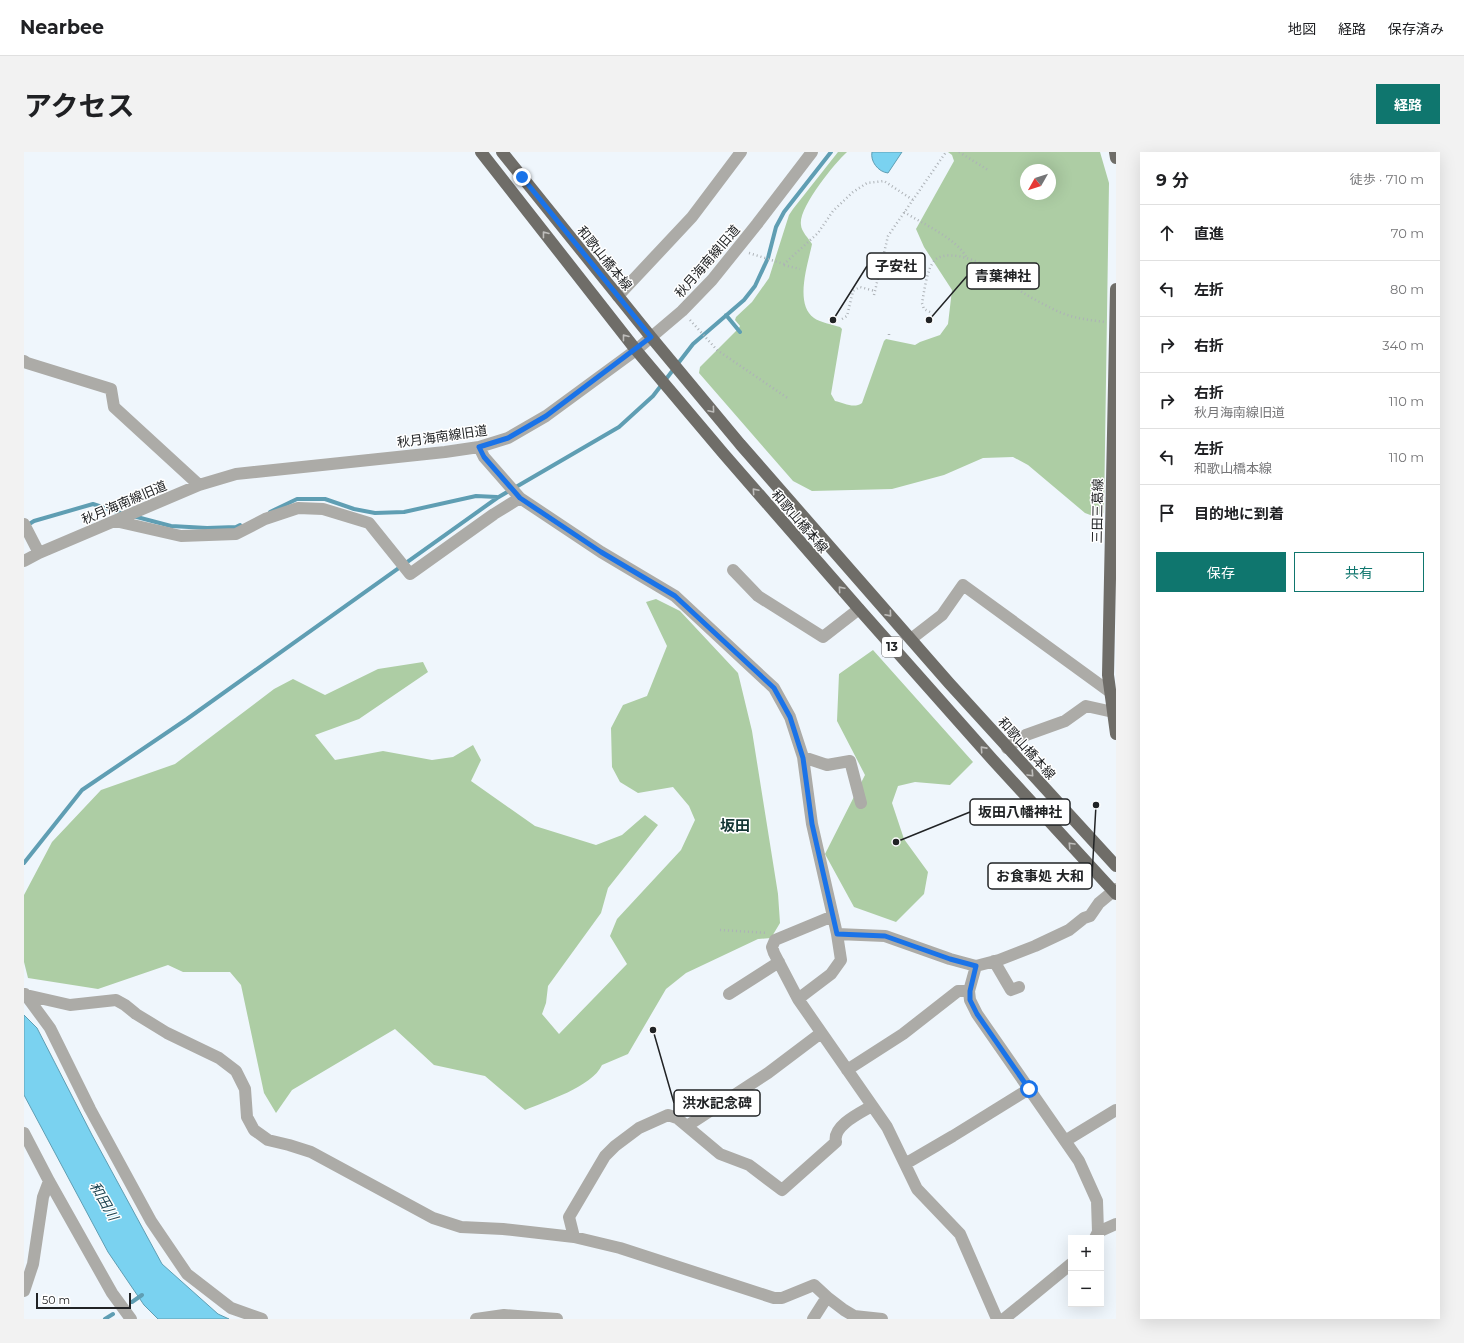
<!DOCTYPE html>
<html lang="ja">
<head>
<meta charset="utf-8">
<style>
	body { margin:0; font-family:Montserrat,"Noto Sans JP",sans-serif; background:#f2f2f2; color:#202124 }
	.controls { position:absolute; right:12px; bottom:12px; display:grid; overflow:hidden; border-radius:0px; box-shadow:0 4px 16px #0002 }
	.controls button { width:36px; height:36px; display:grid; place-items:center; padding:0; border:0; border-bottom:1px solid #e0e0e0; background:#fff; color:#202124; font:20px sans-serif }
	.compass { position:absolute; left:996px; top:12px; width:36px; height:36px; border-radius:50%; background:#fff; box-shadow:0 4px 16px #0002; rotate:231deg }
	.scale { position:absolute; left:12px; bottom:10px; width:95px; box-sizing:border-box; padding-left:4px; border:2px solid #212325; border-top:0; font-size:11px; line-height:14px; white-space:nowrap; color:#212325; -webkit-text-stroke:3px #fff; paint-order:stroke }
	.stop { position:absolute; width:12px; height:12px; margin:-9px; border:3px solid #1a73e8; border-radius:50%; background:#fff }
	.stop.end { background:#1a73e8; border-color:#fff; box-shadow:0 1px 4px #0008 }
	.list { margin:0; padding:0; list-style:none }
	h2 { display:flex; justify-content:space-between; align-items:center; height:52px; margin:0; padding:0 16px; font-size:17px }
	h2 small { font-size:13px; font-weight:400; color:#757577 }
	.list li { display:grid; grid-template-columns:26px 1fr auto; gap:12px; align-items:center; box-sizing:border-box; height:56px; padding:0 16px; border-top:1px solid #e0e0e0 }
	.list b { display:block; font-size:15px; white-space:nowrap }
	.list p { margin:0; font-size:13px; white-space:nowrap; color:#757577 }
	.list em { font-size:13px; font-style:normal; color:#757577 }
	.actions { display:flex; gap:8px; padding:12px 16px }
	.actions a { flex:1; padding:9px 0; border:1px solid #0f766e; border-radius:0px; text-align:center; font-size:14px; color:#0f766e }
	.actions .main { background:#0f766e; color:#fff }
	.icon { flex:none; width:22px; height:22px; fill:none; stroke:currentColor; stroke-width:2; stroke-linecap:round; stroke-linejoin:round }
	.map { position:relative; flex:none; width:1092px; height:1167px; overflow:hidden; border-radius:0px }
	header { display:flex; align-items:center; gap:24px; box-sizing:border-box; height:56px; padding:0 20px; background:#fff; border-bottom:1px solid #e0e0e0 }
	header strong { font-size:19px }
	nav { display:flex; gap:22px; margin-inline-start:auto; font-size:14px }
	.intro { display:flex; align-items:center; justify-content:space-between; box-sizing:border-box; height:96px; padding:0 24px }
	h1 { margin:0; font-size:28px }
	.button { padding:10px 18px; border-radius:0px; background:#0f766e; color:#fff; font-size:14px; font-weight:700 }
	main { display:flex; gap:24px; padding:0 24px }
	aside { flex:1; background:#fff; border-radius:0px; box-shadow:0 4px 16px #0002 }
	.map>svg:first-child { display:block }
	.green { fill:#adcda4; fill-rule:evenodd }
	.water { fill:#7ad2f0; stroke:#5f9eb3 }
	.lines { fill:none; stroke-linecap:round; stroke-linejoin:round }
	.stream { stroke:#5f9eb3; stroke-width:4 }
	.path { stroke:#adb2b7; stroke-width:2.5; stroke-dasharray:1 3; stroke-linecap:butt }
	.minor { stroke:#acaba7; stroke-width:12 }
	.major { stroke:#6f6d68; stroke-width:12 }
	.oneway { stroke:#bebdbb }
	.route { stroke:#1a73e8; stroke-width:5 }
	.labels { text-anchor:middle; stroke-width:3; stroke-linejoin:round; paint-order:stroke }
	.shield { fill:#fff; stroke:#646566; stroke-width:1 }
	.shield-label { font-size:12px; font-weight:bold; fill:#212325 }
	.street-label { font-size:13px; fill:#212325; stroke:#fff }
	.water-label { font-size:14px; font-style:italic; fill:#1f4653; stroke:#fff }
	.quarter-label { font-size:15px; font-weight:bold; fill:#143635; stroke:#fff }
	.leader { fill:none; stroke:#212325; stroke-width:1.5 }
	.callout-dot { fill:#212325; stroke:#fff; stroke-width:1.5 }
	.callout { fill:#fff; stroke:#212325; stroke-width:1.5 }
	.callout-label { font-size:14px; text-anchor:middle; font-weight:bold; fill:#212325 }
</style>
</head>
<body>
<header>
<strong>Nearbee</strong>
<nav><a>地図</a><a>経路</a><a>保存済み</a></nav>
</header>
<div class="intro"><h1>アクセス</h1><a class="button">経路</a></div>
<main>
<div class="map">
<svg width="1092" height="1167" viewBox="0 0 1092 1167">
	<rect width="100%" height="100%" fill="#eff6fc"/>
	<path class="green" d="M814,0h9c-13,12 -49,56 -46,73 0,6 8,14 11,19 -4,20 -18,60 2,74 5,4 19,7 26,9l2,2 -11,65 4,7c9,2 19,8 27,2l22,-62 2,-2 29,6 5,-3 20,-7 8,-11 4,-34 -28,-43 -8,-18 38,-68 -2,-6 -4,-3h152l9,31 -5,330 -11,3 -8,-3 -57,-48 -15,-8 -30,1 -39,17 -52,14 -80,2 -19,-10 -94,-108 1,-6 39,-39 1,-2 -5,-6 1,-3 16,-15 17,-24 20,-63 4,-6zM1002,18h24v24h-24z
		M632,447l24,12 58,62 14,58 26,163 2,29 -9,15 -13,1 -72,34 -20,16 -38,65 -26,11c-10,22 -56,36 -77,45l-40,-34 -51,-11 -39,-36 -103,61 -16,23 -12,-20 -23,-108 -11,-13h-47l-15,-7 -70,24 -70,-11 -4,-16v-67l28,-53 49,-52 74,-26 99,-75 19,-10 32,16 53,-26 45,-7 5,10 -69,47 -44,16 20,25 48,-9 49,9 21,-3 20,-12 8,15 -10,21 64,45 61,19 26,-10 23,-20 13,10 -50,63 -7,25 -53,73 -2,17 -4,11 17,20 68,-70 -17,-28 7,-17 64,-69 14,-30 -6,-14 -16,-19 -35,6 -18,-11 -8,-15 -1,-39 12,-23 24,-9 20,-50 -21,-44z
		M849,498l100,112 -23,23 -35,-3 -17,4 -6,17 12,36 24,33 -4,22 -28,28 -42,-15 -29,-53 40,-79 -28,-54 2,-47z"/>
	<path class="water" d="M848,0h30l-14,21c-10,-1 -18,-12 -16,-21z
		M0,863l13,13 55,107 70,129 56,50 11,5h-71l-14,-14 -36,-53 -84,-157z"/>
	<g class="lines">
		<path class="stream" d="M702,163l14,17
			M246,360l27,-13h28l29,10 21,4 29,-1 72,-16 21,1
			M109,364l38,10 36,2 29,-1 4,-2
			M2,374l8,-5 59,-17 31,10
			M0,711l58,-73 105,-71 310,-221 122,-71 34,-31 40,-52 51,-44 11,-14 13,-28 8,-31 8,-15 47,-60
			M108,1150l10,-7
			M81,1167l8,-5"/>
		<path class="path" d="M935,0l29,18
			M880,60c19,12 52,26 63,46
			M725,101l35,11 34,-31 15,-22 20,-19 14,-9 17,-2 29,19
			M760,113l16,4
			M850,143l14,-59 58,-84
			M906,160l-6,-3 -2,-6c2,-10 5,-36 13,-43 15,-14 58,7 71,18 6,4 10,10 16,14 11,7 23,13 35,19 15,7 32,9 48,11
			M818,167l5,-3 6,-25 7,-4 15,4
			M666,168l27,30 72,49
			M865,183v-2
			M696,778l47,3"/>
		<path class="minor" d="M594,144l74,-79 49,-65
			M0,209l3,2 84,26 3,18 85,78
			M455,295l5,10 36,41 81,54 74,44 99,92 16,29 13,40 9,67 25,110 4,26 -10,14 -33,25
			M91,369l66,15 55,-2 29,-15 33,-11 25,1 46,14 41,51 84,-60 26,-16
			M0,372l15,29
			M0,409l15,-8 160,-68 37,-11 209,-22 34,-5 29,-9 38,-22 90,-66 46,-39 30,-31 45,-56 55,-72
			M709,418l25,26 65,41 36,-28
			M887,487l31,-24 21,-30 147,107
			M983,596l19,-13 39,-14 21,-15 27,6
			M779,605l24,8 23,-4 11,42
			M809,764l-58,24 -3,7 2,6 24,46 89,128 30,62 43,45 37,85
			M813,782l48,2 65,23 26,7 23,-6 36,-14 34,-16 15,-12 6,-2 9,-13 17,-14
			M970,809l17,29 8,-3
			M952,814l-7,25 1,9 7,14 102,147 18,40 1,31 -3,6
			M1,842l25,34 40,81 61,112 36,53 44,34 31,11
			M705,842l50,-32
			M2,843l44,10 46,-5 9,5 11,9 31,19 52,25 17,13 9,18 2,28 7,13 14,10 21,5 22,7 122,66 28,9 42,2 71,8 46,11 154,50h8l32,-13 13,12 -14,22
			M823,918l56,-36 55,-43h11
			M663,974l81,-53 53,-40
			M0,981l25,48 63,112 19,26
			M1041,989l51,-31
			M881,1012l48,-28 76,-47
			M1074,1080l18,-8
			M550,1085l-5,-20 36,-61 10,-10 24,-18 29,-13 9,3 43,36 29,11 33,25 54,-48c-4,-16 24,-29 36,-36
			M0,1139l9,-27 10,-67 6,-16
			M803,1145l17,13 10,6 28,3
			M452,1167l28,-4 53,4
			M980,1167l67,-55"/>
		<path class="major" d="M457,0l155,198 87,103 136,156 133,150 124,135
			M478,0l149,185 89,107 209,239 167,183
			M1091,0l1,6
			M1092,137l-8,386 8,59"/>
	</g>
	<defs><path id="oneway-chevron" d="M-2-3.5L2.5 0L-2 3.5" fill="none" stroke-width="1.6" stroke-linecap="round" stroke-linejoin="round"/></defs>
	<g class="oneway">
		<use href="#oneway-chevron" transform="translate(521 82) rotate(-128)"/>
		<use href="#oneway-chevron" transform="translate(601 185) rotate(-128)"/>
		<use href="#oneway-chevron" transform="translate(688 258) rotate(50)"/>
		<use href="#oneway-chevron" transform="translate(731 339) rotate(-131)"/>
		<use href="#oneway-chevron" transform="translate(817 437) rotate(-131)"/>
		<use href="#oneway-chevron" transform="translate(865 462) rotate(49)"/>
		<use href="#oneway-chevron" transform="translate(959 597) rotate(-132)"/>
		<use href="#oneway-chevron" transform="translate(1007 622) rotate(47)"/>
		<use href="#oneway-chevron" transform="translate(1047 693) rotate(-133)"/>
	</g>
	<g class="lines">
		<path class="route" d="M498,25l129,160 -105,79 -38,22 -29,9 5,10 36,41 81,54 74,44 99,92 16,29 13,41 9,66 25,110 48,2 65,23 26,7 -6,25v9l7,14 52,75"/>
	</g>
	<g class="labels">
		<rect class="shield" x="858" y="485" width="20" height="20" rx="3"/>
		<g class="shield-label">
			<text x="868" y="499">13</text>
		</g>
		<g class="street-label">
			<text transform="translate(581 106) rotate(51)" y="5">和歌山橋本線</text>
			<text transform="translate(683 109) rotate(-49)" y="5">秋月海南線旧道</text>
			<text transform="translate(418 284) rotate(-8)" y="5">秋月海南線旧道</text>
			<text transform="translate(100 350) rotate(-23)" y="5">秋月海南線旧道</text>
			<text transform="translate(1073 359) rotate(-89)" y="5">三田三葛線</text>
			<text transform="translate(776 369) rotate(49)" y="5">和歌山橋本線</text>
			<text transform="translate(1003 596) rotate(48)" y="5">和歌山橋本線</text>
		</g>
		<g class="water-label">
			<text transform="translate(80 1049) rotate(60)" y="5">和田川</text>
		</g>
		<g class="quarter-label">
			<text x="711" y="679">坂田</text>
		</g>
	</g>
	<path class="leader" d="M809 168L843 114M905 168L943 124M872 690L946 660M1072 653L1068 724M629 878L650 951"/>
	<g class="callout-dot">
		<circle cx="809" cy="168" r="4"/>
		<circle cx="905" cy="168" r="4"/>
		<circle cx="872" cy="690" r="4"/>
		<circle cx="1072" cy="653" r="4"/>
		<circle cx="629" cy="878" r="4"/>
	</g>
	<g class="callout">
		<rect x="843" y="101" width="58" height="26" rx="4"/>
		<rect x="943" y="111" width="72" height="26" rx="4"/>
		<rect x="946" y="647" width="100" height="26" rx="4"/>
		<rect x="964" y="711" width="104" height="26" rx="4"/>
		<rect x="650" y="938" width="86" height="26" rx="4"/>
	</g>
	<g class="callout-label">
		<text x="872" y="119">子安社</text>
		<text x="979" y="129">青葉神社</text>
		<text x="996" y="665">坂田八幡神社</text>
		<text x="1016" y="729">お食事処 大和</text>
		<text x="693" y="956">洪水記念碑</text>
	</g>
</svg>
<div class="controls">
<button>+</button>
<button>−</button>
</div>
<svg class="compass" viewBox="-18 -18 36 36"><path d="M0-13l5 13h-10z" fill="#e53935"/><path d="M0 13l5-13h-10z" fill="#757577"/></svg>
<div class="scale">50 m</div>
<div class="stop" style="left:1005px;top:937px"></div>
<div class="stop end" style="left:498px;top:25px"></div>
</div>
<aside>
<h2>9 分<small>徒歩 · 710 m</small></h2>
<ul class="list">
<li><svg class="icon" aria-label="ahead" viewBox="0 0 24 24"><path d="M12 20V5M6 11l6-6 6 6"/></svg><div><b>直進</b></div><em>70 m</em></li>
<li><svg class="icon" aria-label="left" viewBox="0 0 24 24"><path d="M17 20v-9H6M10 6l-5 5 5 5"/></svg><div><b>左折</b></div><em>80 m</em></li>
<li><svg class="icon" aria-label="right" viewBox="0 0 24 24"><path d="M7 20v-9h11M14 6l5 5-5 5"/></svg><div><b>右折</b></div><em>340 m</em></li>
<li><svg class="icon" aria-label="right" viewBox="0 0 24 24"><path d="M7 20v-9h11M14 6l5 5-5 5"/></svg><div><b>右折</b><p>秋月海南線旧道</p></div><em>110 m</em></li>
<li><svg class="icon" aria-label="left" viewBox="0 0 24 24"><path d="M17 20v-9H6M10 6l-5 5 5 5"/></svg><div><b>左折</b><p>和歌山橋本線</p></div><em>110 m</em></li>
<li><svg class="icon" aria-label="arrive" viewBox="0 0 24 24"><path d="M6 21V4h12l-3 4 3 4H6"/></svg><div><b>目的地に到着</b></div></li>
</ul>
<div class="actions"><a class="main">保存</a><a>共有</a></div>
</aside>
</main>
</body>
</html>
